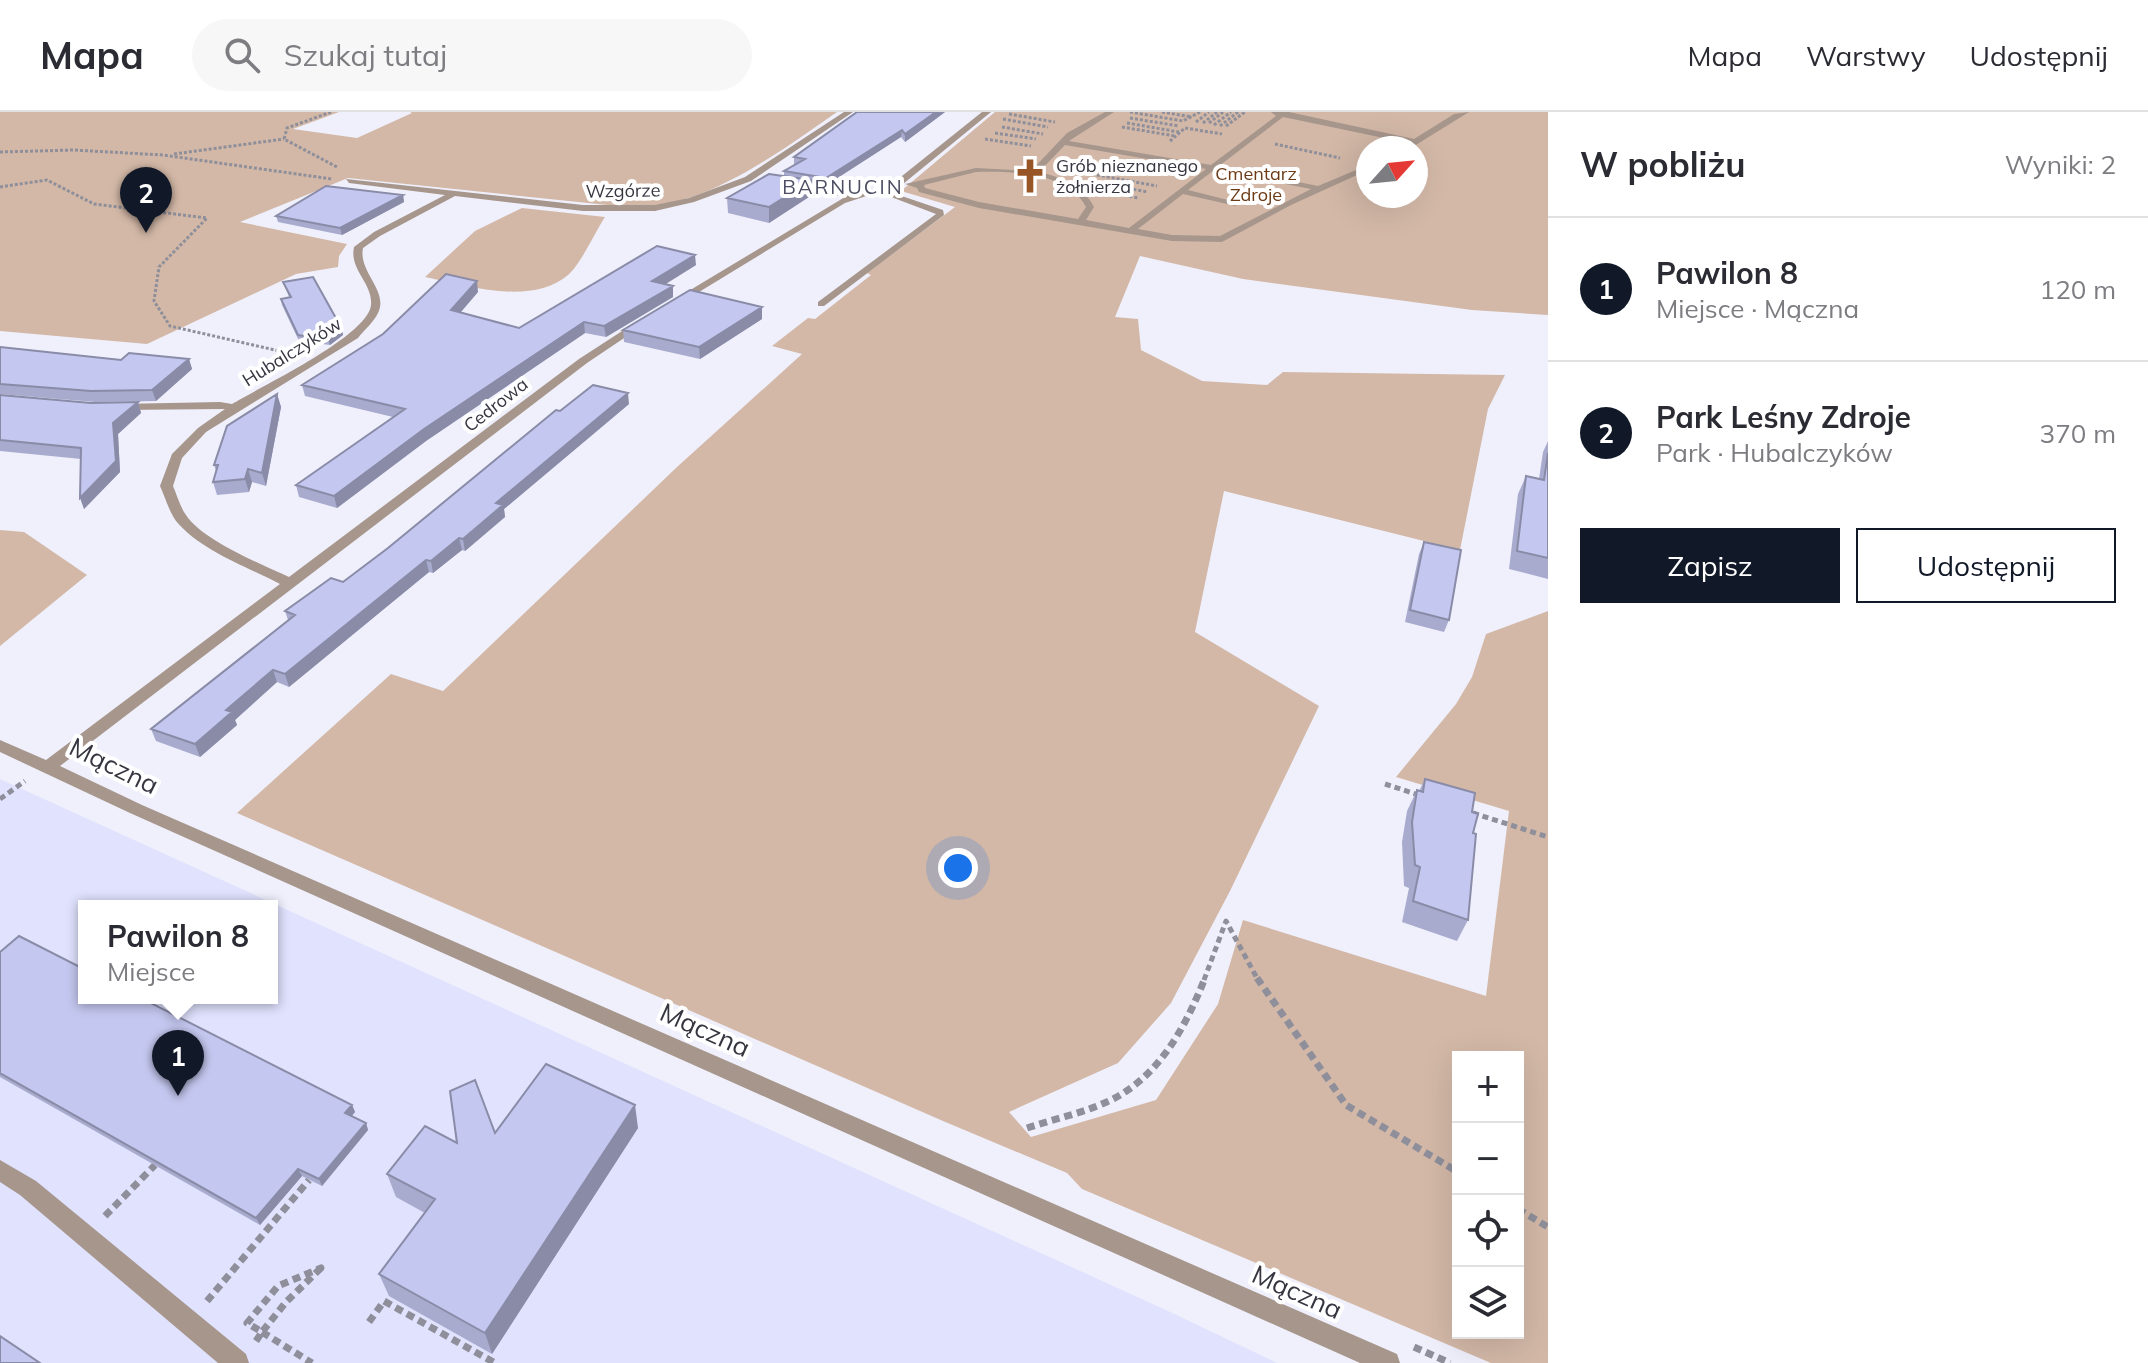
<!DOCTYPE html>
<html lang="pl">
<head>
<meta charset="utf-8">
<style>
	body { margin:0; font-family:Mulish,sans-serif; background:#f7f7f7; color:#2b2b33 }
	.controls { position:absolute; right:24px; bottom:24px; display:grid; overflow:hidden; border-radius:0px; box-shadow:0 8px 32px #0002 }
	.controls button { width:72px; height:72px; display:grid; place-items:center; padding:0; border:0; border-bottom:2px solid #e1e1e2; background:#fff; color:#2b2b33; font:40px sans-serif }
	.compass { position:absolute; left:1356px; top:24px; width:72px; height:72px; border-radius:50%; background:#fff; box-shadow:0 8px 32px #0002; rotate:63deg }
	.you { position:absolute; left:958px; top:756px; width:28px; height:28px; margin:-20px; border:6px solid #fff; border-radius:50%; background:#1a73e8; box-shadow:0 0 0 12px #1a73e833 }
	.badge { display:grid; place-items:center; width:52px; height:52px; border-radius:50%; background:#111827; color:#fff; font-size:26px; font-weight:700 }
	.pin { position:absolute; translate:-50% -66px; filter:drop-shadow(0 2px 4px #0008) }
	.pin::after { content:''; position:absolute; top:42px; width:28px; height:24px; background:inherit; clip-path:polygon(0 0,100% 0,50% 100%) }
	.popup { position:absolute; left:78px; top:788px; width:200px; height:104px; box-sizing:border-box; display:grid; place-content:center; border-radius:0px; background:#fff; filter:drop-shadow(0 2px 6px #0005); font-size:26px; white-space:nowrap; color:#7c7c81 }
	.popup b { font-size:30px; color:#2b2b33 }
	.popup::after { content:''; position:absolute; left:50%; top:100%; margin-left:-16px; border:16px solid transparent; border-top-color:#fff }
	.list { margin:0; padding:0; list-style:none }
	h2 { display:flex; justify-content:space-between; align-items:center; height:104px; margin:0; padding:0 32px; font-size:34px }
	h2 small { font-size:26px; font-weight:400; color:#7c7c81 }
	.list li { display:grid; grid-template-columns:52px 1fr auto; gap:24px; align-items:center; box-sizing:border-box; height:144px; padding:0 32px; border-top:2px solid #e1e1e2 }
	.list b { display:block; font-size:30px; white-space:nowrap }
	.list p { margin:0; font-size:26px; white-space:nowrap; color:#7c7c81 }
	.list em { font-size:26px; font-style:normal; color:#7c7c81 }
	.actions { display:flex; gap:16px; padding:24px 32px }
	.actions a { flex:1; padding:18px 0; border:2px solid #111827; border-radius:0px; text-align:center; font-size:28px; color:#111827 }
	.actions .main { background:#111827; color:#fff }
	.icon { flex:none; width:44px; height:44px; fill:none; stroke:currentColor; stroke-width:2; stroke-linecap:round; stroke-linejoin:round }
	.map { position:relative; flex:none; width:1548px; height:1251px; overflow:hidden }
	header { display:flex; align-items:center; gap:48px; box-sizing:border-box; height:112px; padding:0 40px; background:#fff; border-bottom:2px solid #e1e1e2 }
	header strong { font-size:38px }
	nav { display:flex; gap:44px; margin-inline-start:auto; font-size:28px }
	.search { width:560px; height:72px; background:#f7f7f7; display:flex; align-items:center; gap:20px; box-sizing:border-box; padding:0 28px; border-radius:44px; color:#7c7c81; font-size:30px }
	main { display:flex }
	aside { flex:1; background:#fff }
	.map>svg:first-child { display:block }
	.built { fill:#e0e2fe; fill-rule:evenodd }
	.green { fill:#d3b8a7; fill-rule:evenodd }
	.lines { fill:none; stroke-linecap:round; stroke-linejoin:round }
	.path-far2 { stroke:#8e8f9a; stroke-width:3; stroke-dasharray:3 2; stroke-linecap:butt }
	.path-far1 { stroke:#8e8f9a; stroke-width:5; stroke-dasharray:6 4; stroke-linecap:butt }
	.path { stroke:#8e8f9a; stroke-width:7; stroke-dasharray:8 5; stroke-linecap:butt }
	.lane { fill:#a7968c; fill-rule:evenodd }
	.street { fill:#a7968c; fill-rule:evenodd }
	.wall { fill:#a9abce }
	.shaded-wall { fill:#898ba7 }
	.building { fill:#c4c7ef; stroke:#898ba7; stroke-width:2 }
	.labels { text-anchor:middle; stroke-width:8; stroke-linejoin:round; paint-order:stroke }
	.far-poi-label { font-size:18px; fill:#353640; stroke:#fff; text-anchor:start }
	.far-park-label { font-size:18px; fill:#6c3a15; stroke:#fff }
	.far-street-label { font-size:18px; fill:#353640; stroke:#fff }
	.far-neighbourhood-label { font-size:20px; letter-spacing:2px; fill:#4c4d63; stroke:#fff }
	.near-street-label { font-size:26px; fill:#353640; stroke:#fff }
</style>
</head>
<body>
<header>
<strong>Mapa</strong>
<div class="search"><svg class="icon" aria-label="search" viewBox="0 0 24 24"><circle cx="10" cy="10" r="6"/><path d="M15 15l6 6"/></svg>Szukaj tutaj</div>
<nav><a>Mapa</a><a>Warstwy</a><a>Udostępnij</a></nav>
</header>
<main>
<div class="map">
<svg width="1548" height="1251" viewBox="0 0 1548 1251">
	<rect width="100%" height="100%" fill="#eff0fc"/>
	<path class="built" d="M0,667l1168,532 109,52h-1277zM84,794h188v92h-188z"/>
	<path class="green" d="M0,0h339l-46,17 64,9 55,-25 -2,-1h427c-50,35 -115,83 -176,93 -14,3 -30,1 -44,1l-269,-28 -108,44 107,22 -8,12 -1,11 -42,7 -149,70 -147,-13z
		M995,0h553v203l-76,-5 -229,-31 -103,-23 -25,61 23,2 3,31 61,31 65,4 16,-13 222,3 -17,34 -28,141 -236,-59 -29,141 124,74 -89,185 -59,112 -53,60 -109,49 22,25 125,-37 62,-96 25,-84 243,76 23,-185 -113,-34 60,-73 16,-27 14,-43 62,-23v752h-57l-409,-174 -15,-16 -124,-52 -706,-308 154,-139 52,17 234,-224 125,-113 -30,-8 36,-28 7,1 56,-44 -4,-2 88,-66 -54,-16zM1368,36h48v48h-48zM1458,945h60v276h-60z
		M522,96l83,9c-10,15 -24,47 -37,58 -36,31 -101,11 -143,2l50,-46z
		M0,418l24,2 63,43 -87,71z"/>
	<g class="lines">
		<path class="path-far2" d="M331,0l-44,16 -3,11 53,28
			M1130,0l53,9 17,-9
			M1162,0l30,5
			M1009,2l46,8
			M1130,6l49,8
			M1003,7l45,8
			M1196,10l13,-10
			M1127,11l52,9
			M1203,11l14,-11
			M1209,11l14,-11
			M1214,13l17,-13
			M1220,14l18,-14
			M1226,14l19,-14
			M1002,15l41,7
			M1122,15l53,9
			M995,21l41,6
			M985,27l46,7
			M1170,29l15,-13 37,6
			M1275,32l65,14
			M0,40l73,-2 90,5 169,24
			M174,42l110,-15
			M1092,62l65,12
			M1099,71l49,9
			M0,75l47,-7 47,24 113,14 -48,49 -5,34 16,25 118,27
			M1105,79l33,7"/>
		<path class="path-far1" d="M1385,672l37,12
			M0,687l25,-18
			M1473,701l75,24
			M1204,868l22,-59 32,59"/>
		<path class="path" d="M1257,866l89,127 112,67
			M1027,1016c27,-9 56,-15 82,-27 50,-24 76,-73 96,-123
			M1518,1097l30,18
			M105,1104l50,-51
			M321,1156l-35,34 -24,30 -15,-9 31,-37z
			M207,1189l102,-121
			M369,1210l15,-21 111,62
			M262,1220l50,31
			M256,1229l6,-9
			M1414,1235l36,16"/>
		<path class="lane" d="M878,76l65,22 1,5 -120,91h-6v-4l118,-88 -58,-22z"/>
		<path class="street" d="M844,0h9l-102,69 -57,21 -39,9h-72l-128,-15 -75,40 -17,12c-5,24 26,43 15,65 -4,9 -14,17 -20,25l-152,94 -24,26 -9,28c4,9 7,21 13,29 16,25 75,49 103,62l290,-218 57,-37 9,2 -58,39 -527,403 82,39 1255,549 3,9h-40l-1230,-550 -130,-61v-12l46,20 234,-176c-34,-18 -79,-33 -104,-63 -7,-10 -11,-24 -16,-35l12,-32 26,-26 27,-19 -105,1 -6,-3 6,-3 100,-2 12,2c28,-17 136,-68 139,-99 2,-22 -22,-35 -17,-58l20,-15 71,-37 -96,-12 -3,-4 237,26h72l34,-7 56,-21z
			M982,0h9l-88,72 -58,19 -164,100 -9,-2 173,-104 -52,-8 -4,-3 1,-2 65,10 42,-14z
			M1105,0h9l-45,29 142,24 65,-49 -5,-4h18l125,27 40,-25 15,-2 -58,36 -8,-1 5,-4 -125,-26 -64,49 99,20 50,-21v5l-77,35 -69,37 -50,-1 -193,-33 -60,-16 -2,-4 -12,-4 71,-16 55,3 36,-38zM1065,33l141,24 -77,59 -43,-8 8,-13c-11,-22 -31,-29 -55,-35zM1214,58l97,19 -91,47 -48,-1 -34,-6 45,-35 53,12v-4l-48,-12zM976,60c35,-1 92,0 110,35l-8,12 -99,-17 -54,-14 -1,-3z
			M0,1048l36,21 210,173 3,9h-31l-198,-168 -20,-13z"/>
	</g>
	<path class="wall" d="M857,0h88l-40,30 -4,-5 -76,49 -13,-2v11l-43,28 -41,-10 -1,-15 57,-22v-5l10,-6v-8z
		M403,83l1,7 -62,33 -64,-13 -2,-6z
		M696,153l-31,19 8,2v11l-67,40 -21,-4 -159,108 -89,67 -38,-11 -3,-12 97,-68 -88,-21 -3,-11 176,-93 -17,20 58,16z
		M283,170l59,47 1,6 -13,10 -31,-4 -17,-36 -1,-6 8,-2z
		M762,207l-62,40 -76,-17 -1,-12z
		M0,235l121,13 68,-1 3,10 -36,32 -61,1 -95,-8z
		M277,282l4,13 -15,79 -14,-4 -3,10 -32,3 -4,-13 3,-11 -2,-6z
		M0,283l91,8 47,-1 3,11 -23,21 2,38 -36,37 -3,-50 -81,-8z
		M629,292l-125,105 1,8 -40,34 -3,-1 -29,23 -4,-1 -140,115 -12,-5 -42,38 2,5 -37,32 -44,-16 -5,-12 137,-109 -3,-9 58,-29 45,-34 172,-137z
		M1548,329v138l-39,-10 9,-75 8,-18 13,3 4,-27z
		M1424,430l25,78 -5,12 -39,-10 14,-68z
		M1425,667l47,33 1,21 -5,87 -11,21 -55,-19 7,-34 -5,-2 -2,-44 5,-31 10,-21 2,1z
		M0,840l352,153 3,7 -3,4 14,7 2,7 -46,56 -20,-10 -42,49 -260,-148z
		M638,1016l-146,226 -103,-58 -10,-22 46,-61 -29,-16 -9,-23 70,-31 38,-10z"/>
	<path class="shaded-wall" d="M936,0h9l-40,30v-8z
		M902,18l-1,7 -76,49 1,-8z
		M812,68v15l-43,28v-16z
		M403,83l1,7 -62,33 -2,-7z
		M695,143l1,10 -43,27 -1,-11z
		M477,169l1,11 -25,29 -2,-11z
		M673,174v11l-67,40 -2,-11z
		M762,195v12l-62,40 -1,-12z
		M584,210l1,11 -159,108 -89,67 -3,-12 90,-67z
		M342,217l1,6 -13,10 -2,-6z
		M189,247l3,10 -36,32 -4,-11z
		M628,281l1,11 -125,105 1,8 -40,34 -2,-12 33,-36z
		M277,282l4,13 -15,79 -4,-13z
		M138,290l3,11 -23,21 2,38 -36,37 -4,-11 33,-75z
		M248,357l4,13 -3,10 -4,-13z
		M459,426l3,12 -29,23 -2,-12z
		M426,448l3,12 -140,115 -4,-13z
		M273,558l4,12 -42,38 2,5 -37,32 -5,-13 31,-34z
		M352,993l3,7 -7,8 -3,-7z
		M635,993l3,23 -146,226 -7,-21z
		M366,1011l2,7 -46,56 -3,-7z
		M298,1057l4,7 -42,49 -4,-7z"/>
	<path class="building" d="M857,0h79l-31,22 -3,-4 -76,48 -42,-7 21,-12 -11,-2z
		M769,62l43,6 -43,27 -42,-9z
		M326,74l77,9 -63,33 -64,-12z
		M657,134l38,9 -43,26 21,5 -69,40 -20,-4 -160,107 -90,67 -38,-11 109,-76 -103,-24 81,-51 63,-60 31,7 -26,29 68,18z
		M313,165l29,52 -14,10 -30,-4 -17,-36 10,-2 -8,-15z
		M690,178l72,17 -63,40 -76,-17z
		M0,235l121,13 8,-7 60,6 -37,31 -61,1 -91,-7z
		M593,273l35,8 -132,110 7,2 -40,34 -4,-1 -28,23 -5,-1 -141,114 -12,-4 -47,40 6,2 -37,32 -44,-15 144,-114 -10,-4 46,-33 12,4 45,-34 168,-138 4,1z
		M277,282l-15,79 -14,-4 -3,10 -32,3 5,-17h-4l13,-39z
		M0,283l91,8 47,-1 -25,21 3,38 -36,37 1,-50 -81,-8z
		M1548,341v105l-31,-7 9,-75 18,4z
		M1424,430l37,8 -12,70 -39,-10z
		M1425,667l50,14 -3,19 6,2 -5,19 3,1 -8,86 -55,-19 7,-34 -5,-2 -3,-43 5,-32 6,2z
		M19,824l65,33v29h57l211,107 -7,8 21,10 -47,56 -21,-10 -42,49 -256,-145v-121z
		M546,952l89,41 -150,228 -106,-59 56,-75 -48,-25 38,-48 32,17 -7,-52 25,-11 20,53z
		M0,1224l40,27h-40z"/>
	<defs>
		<g id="church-bare" transform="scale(2.76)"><path d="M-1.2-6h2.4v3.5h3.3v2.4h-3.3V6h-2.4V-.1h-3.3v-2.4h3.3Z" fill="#985525" stroke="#fff" stroke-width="2.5" paint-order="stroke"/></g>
	</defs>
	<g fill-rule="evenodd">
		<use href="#church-bare" x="1030" y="64"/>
	</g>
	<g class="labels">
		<g class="far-poi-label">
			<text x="1056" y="60">Grób nieznanego<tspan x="1056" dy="21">żołnierza</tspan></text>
		</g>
		<g class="far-park-label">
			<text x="1256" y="68">Cmentarz<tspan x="1256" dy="21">Zdroje</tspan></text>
		</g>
		<g class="far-street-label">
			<text transform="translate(623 79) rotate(-1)" y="6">Wzgórze</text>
			<text transform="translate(292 240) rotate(-32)" y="6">Hubalczyków</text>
			<text transform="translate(496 293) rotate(-38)" y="6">Cedrowa</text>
		</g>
		<g class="far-neighbourhood-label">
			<text x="843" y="82">BARNUCIN</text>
		</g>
		<g class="near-street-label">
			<text transform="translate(114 654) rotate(26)" y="9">Mączna</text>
			<text transform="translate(705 918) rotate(24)" y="9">Mączna</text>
			<text transform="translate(1297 1180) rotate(24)" y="9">Mączna</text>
		</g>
	</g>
</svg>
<div class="controls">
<button>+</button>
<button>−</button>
<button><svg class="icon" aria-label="locate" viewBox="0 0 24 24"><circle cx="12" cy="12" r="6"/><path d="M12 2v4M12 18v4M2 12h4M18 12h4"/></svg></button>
<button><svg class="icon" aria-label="layers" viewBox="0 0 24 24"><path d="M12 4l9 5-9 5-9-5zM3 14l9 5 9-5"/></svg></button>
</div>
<svg class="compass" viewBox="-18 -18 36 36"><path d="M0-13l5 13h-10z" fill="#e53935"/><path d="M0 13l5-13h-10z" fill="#7c7c81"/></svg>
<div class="you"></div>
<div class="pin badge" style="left:178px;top:984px">1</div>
<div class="popup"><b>Pawilon 8</b>Miejsce</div>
<div class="pin badge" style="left:146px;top:121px">2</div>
</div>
<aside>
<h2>W pobliżu<small>Wyniki: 2</small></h2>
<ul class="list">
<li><span class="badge">1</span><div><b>Pawilon 8</b><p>Miejsce · Mączna</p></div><em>120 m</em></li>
<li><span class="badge">2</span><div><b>Park Leśny Zdroje</b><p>Park · Hubalczyków</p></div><em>370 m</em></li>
</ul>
<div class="actions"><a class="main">Zapisz</a><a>Udostępnij</a></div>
</aside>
</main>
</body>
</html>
